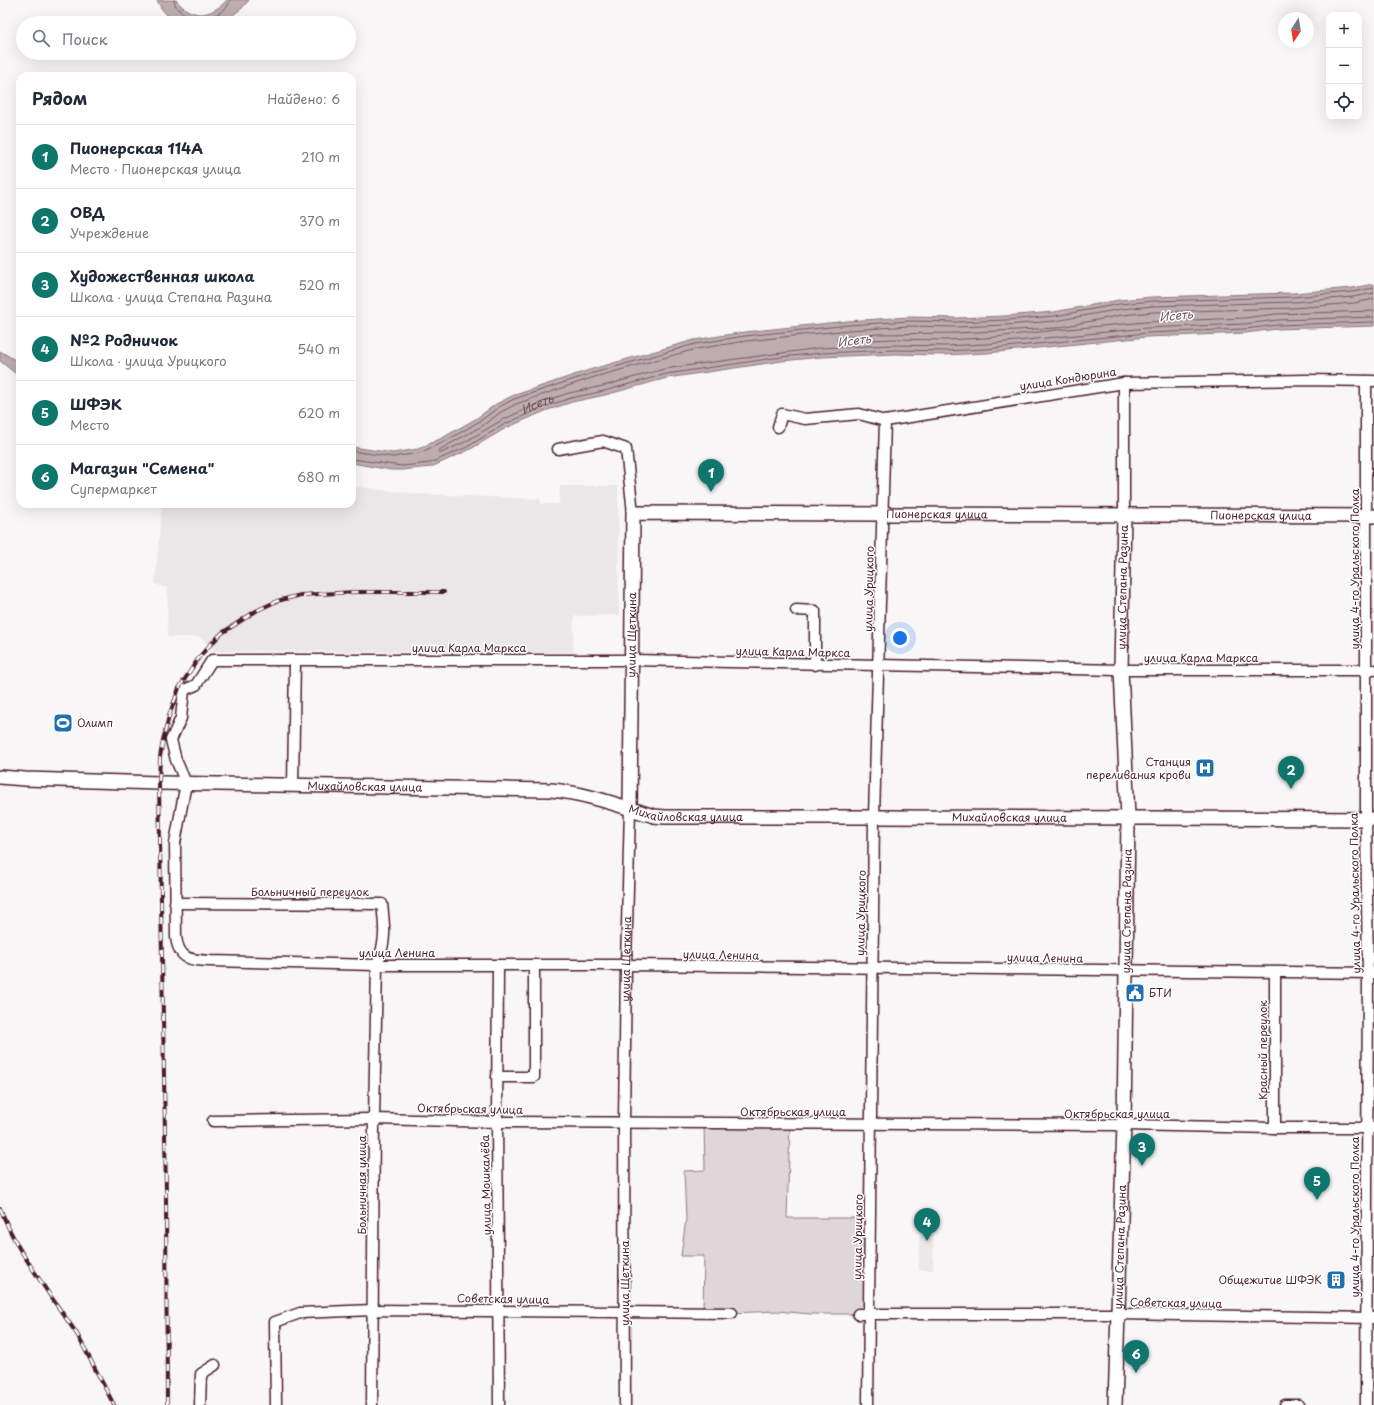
<!DOCTYPE html>
<html lang="ru">
<head>
<meta charset="utf-8">
<style>
	body { margin:0; font-family:"Playpen Sans",sans-serif; background:#f2f2f3; color:#1f2937 }
	.controls { position:absolute; right:12px; top:12px; display:grid; overflow:hidden; border-radius:8px; box-shadow:0 4px 16px #0002 }
	.controls button { width:36px; height:36px; display:grid; place-items:center; padding:0; border:0; border-bottom:1px solid #e0e1e3; background:#fff; color:#1f2937; font:20px sans-serif }
	.compass { position:absolute; left:1278px; top:12px; width:36px; height:36px; border-radius:50%; background:#fff; box-shadow:0 4px 16px #0002; rotate:192deg }
	.you { position:absolute; left:900px; top:638px; width:14px; height:14px; margin:-10px; border:3px solid #fff; border-radius:50%; background:#1a73e8; box-shadow:0 0 0 6px #1a73e833 }
	.badge { display:grid; place-items:center; width:26px; height:26px; border-radius:50%; background:#0f766e; color:#fff; font-size:13px; font-weight:700 }
	.pin { position:absolute; translate:-50% -33px; filter:drop-shadow(0 1px 2px #0008) }
	.pin::after { content:''; position:absolute; top:21px; width:14px; height:12px; background:inherit; clip-path:polygon(0 0,100% 0,50% 100%) }
	.list { margin:0; padding:0; list-style:none }
	h2 { display:flex; justify-content:space-between; align-items:center; height:52px; margin:0; padding:0 16px; font-size:17px }
	h2 small { font-size:13px; font-weight:400; color:#747a83 }
	.list li { display:grid; grid-template-columns:26px 1fr auto; gap:12px; align-items:center; box-sizing:border-box; height:64px; padding:0 16px; border-top:1px solid #e0e1e3 }
	.list b { display:block; font-size:15px; white-space:nowrap }
	.list p { margin:0; font-size:13px; white-space:nowrap; color:#747a83 }
	.list em { font-size:13px; font-style:normal; color:#747a83 }
	.icon { flex:none; width:22px; height:22px; fill:none; stroke:currentColor; stroke-width:2; stroke-linecap:round; stroke-linejoin:round }
	.map { position:relative; flex:none; width:1374px; height:1405px; overflow:hidden }
	.search { position:absolute; background:#fff; box-shadow:0 4px 16px #0002; left:16px; top:16px; width:340px; height:44px; display:flex; align-items:center; gap:10px; box-sizing:border-box; padding:0 14px; border-radius:22px; color:#747a83; font-size:15px }
	.panel { position:absolute; background:#fff; box-shadow:0 4px 16px #0002; left:16px; top:72px; width:340px; height:436px; border-radius:12px }
	.map>svg:first-child { display:block }
	.built { fill:#ebe6e8 }
	.green { fill:#ded6d9; stroke:#947a82 }
	.water { fill:#bdadb0; stroke:#8f747b }
	.lines { fill:none; stroke-linecap:round; stroke-linejoin:round }
	.shore { stroke:#785860; stroke-width:1 }
	.minor-casing { stroke:#4a1f2b; stroke-width:13 }
	.major-casing { stroke:#4a1f2b; stroke-width:16 }
	.minor { stroke:#fff; stroke-width:10 }
	.major { stroke:#fff; stroke-width:13 }
	.rail-casing { stroke:#4a1f2b; stroke-width:4 }
	.rail { stroke:#fff; stroke-width:2.5; stroke-dasharray:8; stroke-linecap:butt }
	.labels { text-anchor:middle; stroke-width:3; stroke-linejoin:round; paint-order:stroke }
	.street-label { font-size:11px; fill:#4a1f2b; stroke:#fff }
	.poi-label { font-size:11px; fill:#4a1f2b; stroke:#fff; text-anchor:start }
	.water-label { font-size:12px; font-style:italic; fill:#72515a; stroke:#fff }
</style>
</head>
<body>
<div class="map">
<svg width="1374" height="1405" viewBox="0 0 1374 1405">
	<rect width="100%" height="100%" fill="#f8f6f7"/>
	<filter id="ink" filterUnits="userSpaceOnUse"><feTurbulence type="fractalNoise" baseFrequency=".025" numOctaves="2"/><feDisplacementMap in="SourceGraphic" scale="8" xChannelSelector="R" yChannelSelector="G"/><feConvolveMatrix kernelMatrix="1 2 1 2 8 2 1 2 1" color-interpolation-filters="sRGB"/></filter>
	<g filter="url(#ink)">
		<path class="built" d="M352,486l63,8 125,5 1,5h18l1,-18h58l1,129 -45,1 -1,36 -359,-1 -14,-14h-33l1,-49 -13,-4 7,-80h190z
			M920,1211h14l-1,59h-14z"/>
		<path class="green" d="M704,1124h86l-3,94h83l-1,96h-58l-34,-3 -45,2h-29l1,-57h-23l5,-37 -2,-48 21,-1z"/>
		<path class="water" d="M157,0h19c16,20 35,17 51,0h22l-7,8 -19,15h-49l-13,-15z
			M1374,284v42l-97,3 -32,4 -98,4 -160,16 -43,2 -49,-1 -74,3 -39,4 -115,17 -62,17 -33,7 -27,9 -39,17 -37,22 -38,17 -29,3h-11l-39,-7v-16l41,6 25,-4 26,-12 33,-19 19,-14 16,-8 77,-26 105,-30 51,-8 103,-11 61,-4 48,1 48,-2 49,-4 65,-12 33,-3 141,-4 59,-5z
			M0,351l20,12v14l-20,-16z"/>
		<g class="lines">
			<g class="shore">
				<path d="M174,0c2,24 53,22 56,0"/>
				<path id="s1" d="M1374,293l-21,4 -59,5 -141,4 -32,3 -66,12 -49,4 -49,2 -47,-1 -61,4 -103,11 -50,8 -105,29 -75,26 -15,8 -19,14 -43,24 -1,2 3,1 24,-11 37,-22 40,-18 27,-9 34,-7 61,-17 35,-5 121,-16 75,-3 49,1 42,-2 161,-16 98,-4 32,-4 97,-3"/>
				<path d="M1374,299l-20,4 -60,5 -141,4 -31,3 -66,13 -99,5 -79,1 -40,3 -2,2 3,2 56,-2 49,1 42,-2 70,-8 90,-8 98,-4 32,-4 98,-3"/>
				<path d="M352,451l41,6 26,-4 27,-12 34,-20 19,-14 15,-8 76,-25 105,-30 50,-8 104,-11 60,-4 48,1 49,-2 49,-4 65,-12 33,-3 140,-4 59,-5 22,-4"/>
				<path d="M352,459l50,7 28,-3 37,-16 38,-23 39,-17 27,-9 33,-7 62,-17 115,-17 40,-4 74,-3 49,1 42,-2 161,-16 98,-4 32,-4 97,-3"/>
			</g>
			<g class="minor-casing">
				<g id="minor">
					<path d="M778,427l4,-13 23,5 54,-5 26,7 239,-38 182,-3 68,1"/>
					<path d="M558,449l45,-8 23,8 7,64"/>
					<path d="M1124,514v-131"/>
					<path d="M796,610l19,1v54"/>
					<path d="M1374,670h-253l-489,-10h-420l-16,25 -12,5 -3,28 -10,22 5,20 10,23 -11,60 1,94c3,23 14,23 35,24l166,4h249l748,8"/>
					<path d="M293,786l2,-126"/>
					<path d="M175,903l207,1c3,25 4,37 -5,61l-3,154 -2,286"/>
					<path d="M498,965l-1,157 2,283"/>
					<path d="M497,1077h37v-112"/>
					<path d="M213,1121l161,-2 123,3 627,3 151,3h99"/>
					<path d="M1275,1128v-155"/>
					<path d="M858,1314h259l257,4"/>
					<path d="M200,1405l1,-31 14,-9"/>
					<path d="M276,1405l-1,-83 25,-9 73,-3 359,3"/>
					<path id="s2" d="M625,1405l-1,-282 2,-158 4,-156"/>
					<path d="M868,1405l6,-588 11,-396"/>
					<path d="M1285,1405h14"/>
					<path d="M1366,1405l2,-432 -2,-154v-438"/>
				</g>
			</g>
			<g class="major-casing">
				<g id="major">
					<path id="s3" d="M0,777l25,2 134,4 392,7c35,3 69,16 103,26l11,1h209l500,2"/>
					<path id="s4" d="M630,809l3,-296 741,3"/>
					<path id="s5" d="M1115,1405l9,-280 4,-308 -7,-147 3,-156"/>
				</g>
			</g>
			<use href="#minor" class="minor"/>
			<use href="#major" class="major"/>
			<g class="rail-casing">
				<path id="rail" d="M0,1208l9,21 10,19 28,43 30,43 37,71
					M167,1405l-1,-212 -7,-410 1,-26 3,-17 6,-24 10,-28 21,-32 9,-10 13,-13 34,-22 21,-10 24,-6 54,-3h89"/>
			</g>
			<use href="#rail" class="rail"/>
		</g>
	</g>
	<defs>
		<g id="stadium-square" transform="scale(1)"><rect x="-9" y="-9" width="18" height="18" rx="4" fill="#1f6fb2" stroke="#fff"/><path d="M0-5a6.5 5 0 1 0 0 10a6.5 5 0 1 0 0-10ZM-3.5-1.8h7v3.6h-7Z" fill="#fff"/></g>
		<g id="hospital-square" transform="scale(1)"><rect x="-9" y="-9" width="18" height="18" rx="4" fill="#1f6fb2" stroke="#fff"/><path d="M-5-5h3v3.5h4V-5h3V5h-3V1.5h-4V5h-3Z" fill="#fff"/></g>
		<g id="civic-square" transform="scale(1)"><rect x="-9" y="-9" width="18" height="18" rx="4" fill="#1f6fb2" stroke="#fff"/><path d="M-.6-6.5H3V-4.5H.6V-3L4-1V1h2V6H-6V1h2V-1L-.6-3ZM-1.2 2.5V6h2.4V2.5Z" fill="#fff"/></g>
		<g id="building-square" transform="scale(1)"><rect x="-9" y="-9" width="18" height="18" rx="4" fill="#1f6fb2" stroke="#fff"/><path d="M-4-6H4V6H1V3H-1V6H-4ZM-2.5-4.3h1.7v1.8h-1.7ZM.8-4.3h1.7v1.8H.8ZM-2.5-1h1.7V.8h-1.7ZM.8-1h1.7V.8H.8Z" fill="#fff"/></g>
	</defs>
	<g fill-rule="evenodd">
		<use href="#stadium-square" x="63" y="723"/>
		<use href="#hospital-square" x="1205" y="768"/>
		<use href="#civic-square" x="1135" y="993"/>
		<use href="#building-square" x="1336" y="1280"/>
	</g>
	<g class="labels">
		<g class="street-label">
			<text transform="translate(1068 379) rotate(-9)" y="4">улица Кондюрина</text>
			<text dy="4" stroke="none"><textPath href="#s4" startOffset="600">Пионерская улица</textPath></text>
			<text dy="4" stroke="none"><textPath href="#s4" startOffset="924">Пионерская улица</textPath></text>
			<text transform="translate(1355 569) rotate(-90)" y="4">улица 4-го Уральского Полка</text>
			<text dy="4" stroke="none"><textPath href="#s5" startOffset="818">улица Степана Разина</textPath></text>
			<text transform="translate(869 589) rotate(-89)" y="4">улица Урицкого</text>
			<text dy="4" stroke="none"><textPath href="#s4" startOffset="174">улица Щеткина</textPath></text>
			<text x="469" y="652">улица Карла Маркса</text>
			<text transform="translate(793 652) rotate(1)" y="4">улица Карла Маркса</text>
			<text x="1201" y="662">улица Карла Маркса</text>
			<text dy="4" stroke="none"><textPath href="#s3" startOffset="365">Михайловская улица</textPath></text>
			<text dy="4" stroke="none"><textPath href="#s3" startOffset="689">Михайловская улица</textPath></text>
			<text dy="4" stroke="none"><textPath href="#s3" startOffset="1013">Михайловская улица</textPath></text>
			<text x="310" y="896">Больничный переулок</text>
			<text transform="translate(1355 893) rotate(-91)" y="4">улица 4-го Уральского Полка</text>
			<text dy="4" stroke="none"><textPath href="#s5" startOffset="494">улица Степана Разина</textPath></text>
			<text transform="translate(861 913) rotate(-89)" y="4">улица Урицкого</text>
			<text x="397" y="957">улица Ленина</text>
			<text transform="translate(721 955) rotate(1)" y="4">улица Ленина</text>
			<text transform="translate(1045 958) rotate(1)" y="4">улица Ленина</text>
			<text dy="4" stroke="none"><textPath href="#s2" startOffset="446">улица Щеткина</textPath></text>
			<text transform="translate(1263 1050) rotate(-90)" y="4">Красный переулок</text>
			<text transform="translate(470 1109) rotate(1)" y="4">Октябрьская улица</text>
			<text x="793" y="1116">Октябрьская улица</text>
			<text x="1117" y="1118">Октябрьская улица</text>
			<text transform="translate(362 1185) rotate(-90)" y="4">Больничная улица</text>
			<text transform="translate(486 1185) rotate(-91)" y="4">улица Мошкалёва</text>
			<text transform="translate(1355 1217) rotate(-90)" y="4">улица 4-го Уральского Полка</text>
			<text transform="translate(858 1237) rotate(-89)" y="4">улица Урицкого</text>
			<text dy="4" stroke="none"><textPath href="#s5" startOffset="158">улица Степана Разина</textPath></text>
			<text transform="translate(625 1283) rotate(-90)" y="4">улица Щеткина</text>
			<text transform="translate(503 1299) rotate(1)" y="4">Советская улица</text>
			<text transform="translate(1176 1303) rotate(1)" y="4">Советская улица</text>
		</g>
		<g class="poi-label">
			<text x="77" y="727">Олимп</text>
			<text x="1191" y="766" text-anchor="end">Станция<tspan x="1191" dy="13">переливания крови</tspan></text>
			<text x="1149" y="997">БТИ</text>
			<text x="1322" y="1284" text-anchor="end">Общежитие ШФЭК</text>
		</g>
		<g class="water-label">
			<text transform="translate(1176 316) rotate(-5)" y="4">Исеть</text>
			<text transform="translate(854 341) rotate(-7)" y="4">Исеть</text>
			<text dy="4" stroke="none"><textPath href="#s1" startOffset="1073">Исеть</textPath></text>
		</g>
	</g>
</svg>
<div class="controls">
<button>+</button>
<button>−</button>
<button><svg class="icon" aria-label="locate" viewBox="0 0 24 24"><circle cx="12" cy="12" r="6"/><path d="M12 2v4M12 18v4M2 12h4M18 12h4"/></svg></button>
</div>
<svg class="compass" viewBox="-18 -18 36 36"><path d="M0-13l5 13h-10z" fill="#e53935"/><path d="M0 13l5-13h-10z" fill="#747a83"/></svg>
<div class="you"></div>
<div class="pin badge" style="left:711px;top:492px">1</div>
<div class="pin badge" style="left:1291px;top:789px">2</div>
<div class="pin badge" style="left:1142px;top:1166px">3</div>
<div class="pin badge" style="left:927px;top:1241px">4</div>
<div class="pin badge" style="left:1317px;top:1200px">5</div>
<div class="pin badge" style="left:1136px;top:1373px">6</div>
<div class="search"><svg class="icon" aria-label="search" viewBox="0 0 24 24"><circle cx="10" cy="10" r="6"/><path d="M15 15l6 6"/></svg>Поиск</div>
<section class="panel">
<h2>Рядом<small>Найдено: 6</small></h2>
<ul class="list">
<li><span class="badge">1</span><div><b>Пионерская 114А</b><p>Место · Пионерская улица</p></div><em>210 m</em></li>
<li><span class="badge">2</span><div><b>ОВД</b><p>Учреждение</p></div><em>370 m</em></li>
<li><span class="badge">3</span><div><b>Художественная школа</b><p>Школа · улица Степана Разина</p></div><em>520 m</em></li>
<li><span class="badge">4</span><div><b>№2 Родничок</b><p>Школа · улица Урицкого</p></div><em>540 m</em></li>
<li><span class="badge">5</span><div><b>ШФЭК</b><p>Место</p></div><em>620 m</em></li>
<li><span class="badge">6</span><div><b>Магазин &quot;Семена&quot;</b><p>Супермаркет</p></div><em>680 m</em></li>
</ul>
</section>
</div>
</body>
</html>
